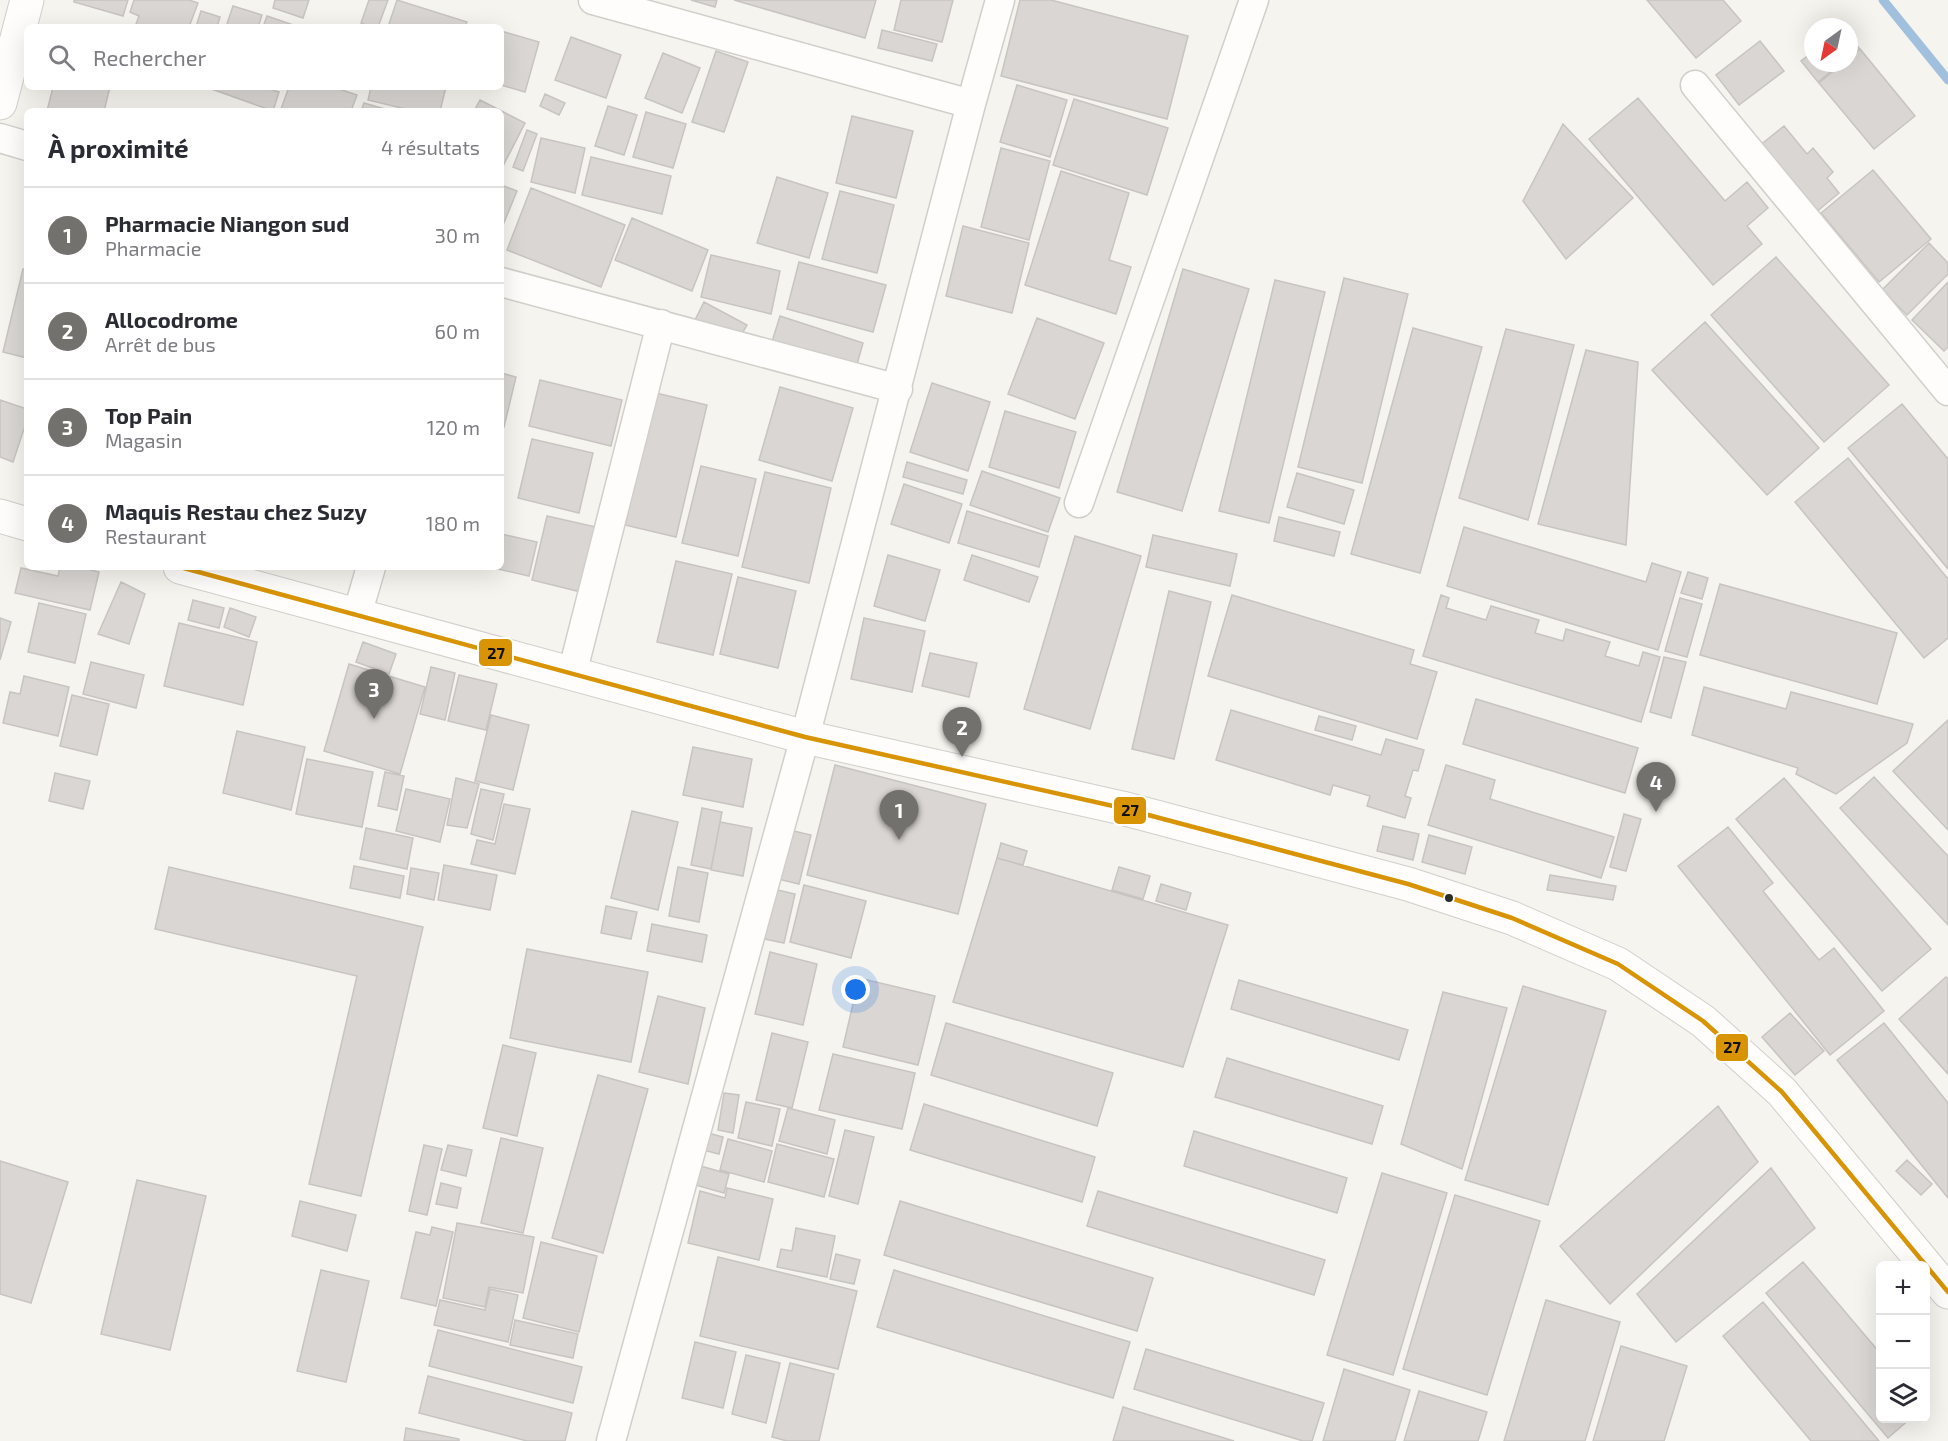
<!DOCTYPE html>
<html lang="fr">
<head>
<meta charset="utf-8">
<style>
	body { margin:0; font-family:"Exo 2",sans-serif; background:#f7f7f7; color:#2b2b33 }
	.controls { position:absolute; right:18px; bottom:18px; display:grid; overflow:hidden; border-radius:9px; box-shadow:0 6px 24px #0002 }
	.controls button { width:54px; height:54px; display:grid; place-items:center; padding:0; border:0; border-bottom:2px solid #e1e1e2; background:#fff; color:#2b2b33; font:30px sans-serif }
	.compass { position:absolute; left:1804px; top:18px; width:54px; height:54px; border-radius:50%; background:#fff; box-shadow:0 6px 24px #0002; rotate:213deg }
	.you { position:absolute; left:856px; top:990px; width:21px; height:21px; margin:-15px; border:4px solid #fff; border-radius:50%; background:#1a73e8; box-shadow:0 0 0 9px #1a73e833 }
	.badge { display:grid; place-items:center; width:39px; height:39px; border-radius:50%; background:#73716d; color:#fff; font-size:20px; font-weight:700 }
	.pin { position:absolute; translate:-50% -50px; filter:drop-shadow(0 2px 3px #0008) }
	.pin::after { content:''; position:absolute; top:32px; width:21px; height:18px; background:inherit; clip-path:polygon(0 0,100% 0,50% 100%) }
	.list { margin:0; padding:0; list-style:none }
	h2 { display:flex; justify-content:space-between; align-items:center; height:78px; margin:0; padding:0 24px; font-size:26px }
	h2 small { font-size:20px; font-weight:400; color:#7c7c81 }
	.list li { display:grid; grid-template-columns:39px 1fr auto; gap:18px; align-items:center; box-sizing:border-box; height:96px; padding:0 24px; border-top:2px solid #e1e1e2 }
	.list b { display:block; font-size:22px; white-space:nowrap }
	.list p { margin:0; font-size:20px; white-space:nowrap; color:#7c7c81 }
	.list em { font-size:20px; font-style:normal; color:#7c7c81 }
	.icon { flex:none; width:33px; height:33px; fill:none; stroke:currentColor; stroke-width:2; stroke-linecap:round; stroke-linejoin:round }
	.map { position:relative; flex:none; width:1948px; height:1441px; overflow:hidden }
	.search { position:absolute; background:#fff; box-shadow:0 6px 24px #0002; left:24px; top:24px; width:480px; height:66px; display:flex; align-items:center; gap:15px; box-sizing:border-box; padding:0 21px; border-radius:9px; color:#7c7c81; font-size:22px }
	.panel { position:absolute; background:#fff; box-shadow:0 6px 24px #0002; left:24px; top:108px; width:480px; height:462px; border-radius:9px }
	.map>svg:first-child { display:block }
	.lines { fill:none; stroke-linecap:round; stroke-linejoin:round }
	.stream { stroke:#a1c0de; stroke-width:9 }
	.building { fill:#dad6d3; stroke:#c8c4c1; stroke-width:1.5 }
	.street-casing { stroke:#d1cfca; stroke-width:31 }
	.secondary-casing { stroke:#d1cfca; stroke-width:35 }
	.street { stroke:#fefdfc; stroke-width:28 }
	.secondary { stroke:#fefdfc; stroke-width:33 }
	.bus-1-casing { stroke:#fff; stroke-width:9 }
	.bus-1 { stroke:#d99406; stroke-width:4.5 }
	.bus-dot { fill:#2d2b27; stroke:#fff; stroke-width:2 }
	.line-badge { stroke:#fff; stroke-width:2 }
	.pale-badge-label { font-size:16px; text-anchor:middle; font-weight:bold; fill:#111 }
</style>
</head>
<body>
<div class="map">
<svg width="1948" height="1441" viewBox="0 0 1948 1441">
	<rect width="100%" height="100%" fill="#f6f4ee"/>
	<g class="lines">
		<path class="stream" d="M1883,0l65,80"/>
	</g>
	<path class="building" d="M74,0h54l-5,16 -49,-14z
		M134,0h55l9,3 -9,24h-54l4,-11 -9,-4z
		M275,0h34l-6,18 -30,-10z
		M369,0h19l-10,27h-7l-10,-4z
		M397,0l70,22 -2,5h-77z
		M691,0h26l-2,7z
		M734,0h142l-11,38z
		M901,0h52l-11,42 -48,-12z
		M1020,0h31l137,36 -21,83 -166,-43z
		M1647,0h76l18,21 -45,37z
		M233,6l29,9 -4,12h-32z
		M201,11l19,6 -3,10h-21z
		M267,16l32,11h-36z
		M882,30l55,14 -5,17 -54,-13z
		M501,31l38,11 -14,50 -24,-7z
		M571,37l50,18 -15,43 -51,-18z
		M1849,37l10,11 -10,8z
		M1760,41l24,30 -45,34 -23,-30z
		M1860,49l55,67 -41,33 -55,-66 24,-20h6v-5z
		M716,51l32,11 -24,70 -32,-10z
		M1813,52v11h28l-23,19 -17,-21z
		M663,53l37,15 -18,45 -37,-15z
		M1017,85l50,15 -17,57 -50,-15z
		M53,87h57l-6,24h-57z
		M206,87h58l15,5 -6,19z
		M289,87h44l24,8 -6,16h-64l-6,-2z
		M371,87h75l-6,24h-26l-46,-11z
		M545,94l20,9 -6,12 -19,-9z
		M1638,98l87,103 22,-19 21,26 -21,18 15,18 -49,41 -124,-146z
		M1074,99l94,29 -21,67 -94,-30z
		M480,100l45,23 -24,47v-59h-27z
		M364,103l28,8h-31z
		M608,106l29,9 -13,40 -29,-9z
		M646,112l40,12 -13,44 -40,-11z
		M852,116l61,15 -17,67 -60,-15z
		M1563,124l70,74 -67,61 -43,-58z
		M1784,126l23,28 6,-6 20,24 -6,6 12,15 -25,21 -55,-68z
		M527,130l10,4 -14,37 -10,-4z
		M541,138l44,10 -10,45 -44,-11z
		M1001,148l49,13 -21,79 -48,-13z
		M591,157l80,19 -9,38 -80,-19z
		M1873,170l58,69 -52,43 -58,-69z
		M1061,171l68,22 -20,67 22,7 -15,47 -91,-29z
		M777,177l51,16 -19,65 -52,-15z
		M501,185l16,6 -16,39z
		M531,188l94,37 -24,62 -94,-37z
		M840,191l54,14 -17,68 -55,-14z
		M632,218l76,32 -16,41 -77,-31z
		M963,226l66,17 -17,70 -66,-17z
		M1929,243l19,20v11l-41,41 -25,-25z
		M711,255l69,16 -9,43 -70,-17z
		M1776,257l113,128 -65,57 -113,-127z
		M799,262l87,23 -13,47 -86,-23z
		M23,269l4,1v88l-24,-6z
		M1183,269l66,20 -67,222 -65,-19z
		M1344,278l64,16 -46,189 -64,-16z
		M1275,280l50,12 -56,231 -50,-12z
		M1948,282v65l-4,4 -32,-31z
		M704,302l43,23 -10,17 -42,-22z
		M780,316l83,27 -9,32 -84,-27z
		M1037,318l67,25 -29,76 -67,-25z
		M1705,322l114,126 -52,47 -115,-125z
		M1413,328l69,19 -62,226 -69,-19z
		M1506,329l68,16 -46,175 -69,-22z
		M1586,350l52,12 -12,183 -88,-21z
		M501,373l15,4 -12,50h-3z
		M540,380l82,20 -11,46 -82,-20z
		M932,383l58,19 -22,69 -58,-19z
		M780,387l73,21 -21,73 -73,-21z
		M656,393l51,12 -31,132 -51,-12z
		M0,400l27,9v11l-14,42 -13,-5z
		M1902,404l46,55v110l-100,-121z
		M1005,411l71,21 -17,56 -70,-21z
		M532,439l61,14 -14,60 -61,-15z
		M1848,458l100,121v59l-24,20 -129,-156z
		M907,462l60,18 -4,14 -60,-17z
		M701,466l55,13 -18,77 -56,-13z
		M982,471l78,27 -12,34 -78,-27z
		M765,472l66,16 -22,95 -67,-16z
		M1297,473l57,17 -10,34 -57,-17z
		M904,484l58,20 -13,39 -58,-19z
		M967,511l81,25 -9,31 -81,-24z
		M547,516l49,11 -15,65 -49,-12z
		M1279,517l61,15 -6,24 -60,-15z
		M1464,527l182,55 6,-19 29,9 -23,78 -211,-64z
		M501,534l36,8 -8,34 -40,-9h12z
		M1153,535l84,19 -7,32 -84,-19z
		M1075,536l66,20 -51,173 -66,-20z
		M888,555l52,15 -15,51 -51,-15z
		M972,555l66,22 -9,25 -65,-22z
		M676,561l56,13 -19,81 -56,-13z
		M60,567h19l20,5 -9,38 -75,-17 6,-25 37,8z
		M1688,572l20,6 -6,21 -21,-6z
		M738,577l58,14 -18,77 -58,-14z
		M121,582l24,12 -16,50 -31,-10z
		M1720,584l177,49 -20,71 -177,-49z
		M1169,591l42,11 -37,157 -42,-10z
		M1232,595l182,55 -4,14 27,8 -20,67 -209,-63z
		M1441,595l8,3 -3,10 40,12 5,-14 48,14 -4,13 28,8 3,-12 44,13 -5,14 34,10 4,-14 17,5 -19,65 -218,-66z
		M1680,598l22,6 -15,53 -22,-6z
		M193,600l31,8 -5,20 -31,-8z
		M39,603l47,11 -11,49 -47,-11z
		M230,608l26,9 -7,20 -25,-10z
		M0,618l11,4 -11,38z
		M864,618l61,13 -13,61 -61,-13z
		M179,623l78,19 -14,63 -79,-19z
		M363,642l33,12 -7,20 -33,-12z
		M930,653l47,10 -8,34 -47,-11z
		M1664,657l22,5 -15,56 -21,-6z
		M91,662l53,13 -8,33 -53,-14z
		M349,664l76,23 -25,87 -76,-23z
		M431,667l24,6 -10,47 -25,-6z
		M459,675l38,9 -11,46 -38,-9z
		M24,676l45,11 -11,49 -55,-13 7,-31 10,2z
		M1704,687l82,22 5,-17 122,32 -6,19 -71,51 -40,-20 2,-6 -106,-33z
		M72,695l37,9 -12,51 -37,-9z
		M1476,699l162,49 -13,45 -162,-49z
		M1231,710l150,45 5,-16 38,11 -6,21 -5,-1 -8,26 6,2 -6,20 -38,-12 3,-10 -37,-11 -3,10 -114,-35z
		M491,715l38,10 -16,65 -38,-9z
		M1319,716l37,10 -4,14 -37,-10z
		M1948,720v110l-55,-59z
		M237,731l68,16 -14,63 -68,-17z
		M693,747l59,12 -9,48 -60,-12z
		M307,759l66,13 -11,55 -66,-13z
		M835,765l151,39 -28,110 -151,-39z
		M1446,765l49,15 -5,19 124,38 -13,41 -173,-53z
		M385,772l19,4 -7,34 -19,-4z
		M55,773l35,8 -7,28 -34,-8z
		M1874,777l74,79v69l-108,-117z
		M456,778l23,6 -12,44 -20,-3z
		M1784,778l147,171 -49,42 -146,-172z
		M406,789l44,10 -10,43 -44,-11z
		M481,789l23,5 -11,46 -22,-6z
		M504,804l26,5 -15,65 -44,-10 6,-24 18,4z
		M702,808l20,4 -11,57 -20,-4z
		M632,811l46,11 -20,88 -47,-12z
		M1624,814l17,5 -15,52 -16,-4z
		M720,822l32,6 -9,48 -32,-6z
		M1383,826l36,8 -6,26 -36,-9z
		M1728,827l45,56 -10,8 56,69 15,-12 50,63 -54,44 -152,-189z
		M366,828l47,10 -6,31 -47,-10z
		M785,829l26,6 -12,49 -25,-6z
		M1429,835l43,12 -7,27 -43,-12z
		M1001,843l26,8 -4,14 -26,-7z
		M997,858l231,67 -45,142 -230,-65z
		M444,865l53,10 -7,35 -52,-10z
		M354,866l50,10 -4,22 -50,-10z
		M169,867l254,60 -62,269 -52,-12 48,-208 -202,-47z
		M678,867l30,6 -9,49 -30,-6z
		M1119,867l31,9 -7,23 -31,-9z
		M411,868l28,5 -5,27 -27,-6z
		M1550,875l66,11 -3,14 -66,-10z
		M1161,884l30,9 -5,17 -30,-9z
		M804,885l62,16 -15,57 -61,-16z
		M769,888l26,6 -11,49 -25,-5z
		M606,906l31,6 -6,27 -30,-6z
		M652,924l55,11 -5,27 -55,-11z
		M527,949l121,23 -17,90 -121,-24z
		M770,952l47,12 -14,61 -48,-11z
		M1946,977l2,2v95l-49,-55z
		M859,978l76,18 -17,69 -75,-18z
		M1239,980l169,50 -9,30 -168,-51z
		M1523,986l83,25 -58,194 -83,-25z
		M1443,992l64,16 -45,161 -61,-25z
		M658,996l47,12 -17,76 -49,-12z
		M1790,1013l34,38 -29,24 -33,-38z
		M946,1023l167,50 -16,53 -166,-51z
		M1884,1023l64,80v95l-111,-138z
		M772,1033l36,9 -16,66 -36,-8z
		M503,1045l33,8 -19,83 -34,-8z
		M833,1054l82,19 -13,56 -83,-19z
		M1227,1058l156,48 -11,38 -157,-47z
		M598,1075l50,14 -45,164 -51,-15z
		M724,1093l15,2 -6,38 -15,-3z
		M746,1102l34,7 -8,37 -34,-8z
		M924,1104l171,53 -13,45 -172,-52z
		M1718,1106l40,56 -148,142 -50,-58z
		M788,1108l47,12 -8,34 -48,-13z
		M845,1130l29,7 -16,67 -29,-8z
		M1194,1131l153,47 -10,35 -153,-47z
		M708,1133l15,4 -4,17 -16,-4z
		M501,1138l42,10 -20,85 -42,-10z
		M728,1139l44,12 -8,31 -44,-12z
		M777,1144l57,15 -10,38 -56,-15z
		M424,1145l18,4 -15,66 -18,-4z
		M448,1145l24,5 -6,26 -25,-6z
		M1907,1160l25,24 -11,11 -25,-24z
		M0,1161l68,21 -37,121 -31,-9z
		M697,1165l32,9 -5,19 -32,-9z
		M1771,1168l44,60 -139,114 -39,-48z
		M1382,1173l65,20 -54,182 -66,-20z
		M137,1180l69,16 -36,154 -69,-16z
		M441,1183l20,5 -4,20 -21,-4z
		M727,1188l46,11 -14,61 -71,-17 12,-52 25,7z
		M1098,1191l227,69 -11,35 -227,-69z
		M1455,1195l85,26 -53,174 -84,-26z
		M300,1201l56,14 -9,36 -55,-15z
		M900,1201l253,77 -16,53 -253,-76z
		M457,1223l77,14 -11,56 -34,-6 -4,20 -42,-9z
		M432,1227l21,5 -17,74 -35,-8 15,-66 14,3z
		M796,1228l39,8 -8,41 -50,-10 4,-18 11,2z
		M541,1242l56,14 -18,76 -56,-14z
		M836,1254l24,6 -6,24 -24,-5z
		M718,1257l139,34 -19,78 -138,-33z
		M1803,1262l77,91v65h31l-23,20 -122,-145z
		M321,1270l48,11 -23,101 -49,-11z
		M894,1270l236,72 -17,56 -236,-71z
		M490,1289l28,6 -10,47 -74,-17 6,-25 45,10z
		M1546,1300l74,22 -35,119h-81z
		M1763,1302l116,139h-68l-88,-105z
		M515,1320l63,14 -5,24 -63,-13z
		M438,1330l144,37 -9,36 -144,-37z
		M695,1342l41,10 -13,56 -41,-10z
		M1621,1346l66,20 -23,75h-71z
		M1146,1349l178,54 -12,38h-9l-169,-52z
		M746,1355l34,8 -14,60 -34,-9z
		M790,1363l44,11 -15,67h-32l-15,-4z
		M1344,1369l66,21 -15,51h-72z
		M428,1376l144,37 -7,28h-38l-108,-28z
		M1419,1391l68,21 -9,29h-74z
		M1123,1407l111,34h-121z
		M406,1428l53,11v2h-55z"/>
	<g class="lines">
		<g class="street-casing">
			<path id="street" d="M593,0l378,104
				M1695,85l253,306
				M0,138l27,8
				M501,282l397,107
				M1079,503l175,-503
				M357,615l14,-48
				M572,674l89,-350
				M611,1441l194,-704 166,-633 29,-104"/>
		</g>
		<g class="secondary-casing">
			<path id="secondary" d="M0,103l27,-103
				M0,516l27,8
				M180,567l625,170 317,71 286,76 104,34 106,46 85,57 79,71 166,200"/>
		</g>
		<use href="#street" class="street"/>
		<use href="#secondary" class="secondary"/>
		<g class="bus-1-casing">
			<path id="bus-1" d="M180,567l625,170 317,71 286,76 104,34 106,46 85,57 79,71 166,200"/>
		</g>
		<use href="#bus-1" class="bus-1"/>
	</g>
	<circle class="bus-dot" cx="1449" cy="898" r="5"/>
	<g class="line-badge">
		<rect x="478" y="638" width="35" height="29" rx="6" fill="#d99406"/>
		<rect x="1113" y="796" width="34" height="29" rx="6" fill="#d99406"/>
		<rect x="1715" y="1033" width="34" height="29" rx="6" fill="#d99406"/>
	</g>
	<g class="pale-badge-label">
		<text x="496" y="659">27</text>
		<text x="1130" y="816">27</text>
		<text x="1732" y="1053">27</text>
	</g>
</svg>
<div class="controls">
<button>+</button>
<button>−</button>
<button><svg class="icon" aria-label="layers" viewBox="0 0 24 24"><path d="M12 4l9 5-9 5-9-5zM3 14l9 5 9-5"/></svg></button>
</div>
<svg class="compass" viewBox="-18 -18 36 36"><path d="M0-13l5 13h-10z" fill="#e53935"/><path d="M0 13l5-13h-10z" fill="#7c7c81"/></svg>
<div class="you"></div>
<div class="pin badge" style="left:899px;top:840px">1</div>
<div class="pin badge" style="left:962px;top:757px">2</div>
<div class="pin badge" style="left:374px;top:719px">3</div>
<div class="pin badge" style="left:1656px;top:812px">4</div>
<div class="search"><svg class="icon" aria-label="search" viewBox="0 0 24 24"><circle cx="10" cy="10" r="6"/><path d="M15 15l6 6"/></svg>Rechercher</div>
<section class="panel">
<h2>À proximité<small>4 résultats</small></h2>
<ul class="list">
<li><span class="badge">1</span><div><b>Pharmacie Niangon sud</b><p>Pharmacie</p></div><em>30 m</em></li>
<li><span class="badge">2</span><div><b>Allocodrome</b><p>Arrêt de bus</p></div><em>60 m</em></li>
<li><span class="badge">3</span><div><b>Top Pain</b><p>Magasin</p></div><em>120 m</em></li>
<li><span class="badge">4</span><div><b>Maquis Restau chez Suzy</b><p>Restaurant</p></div><em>180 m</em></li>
</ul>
</section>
</div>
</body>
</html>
